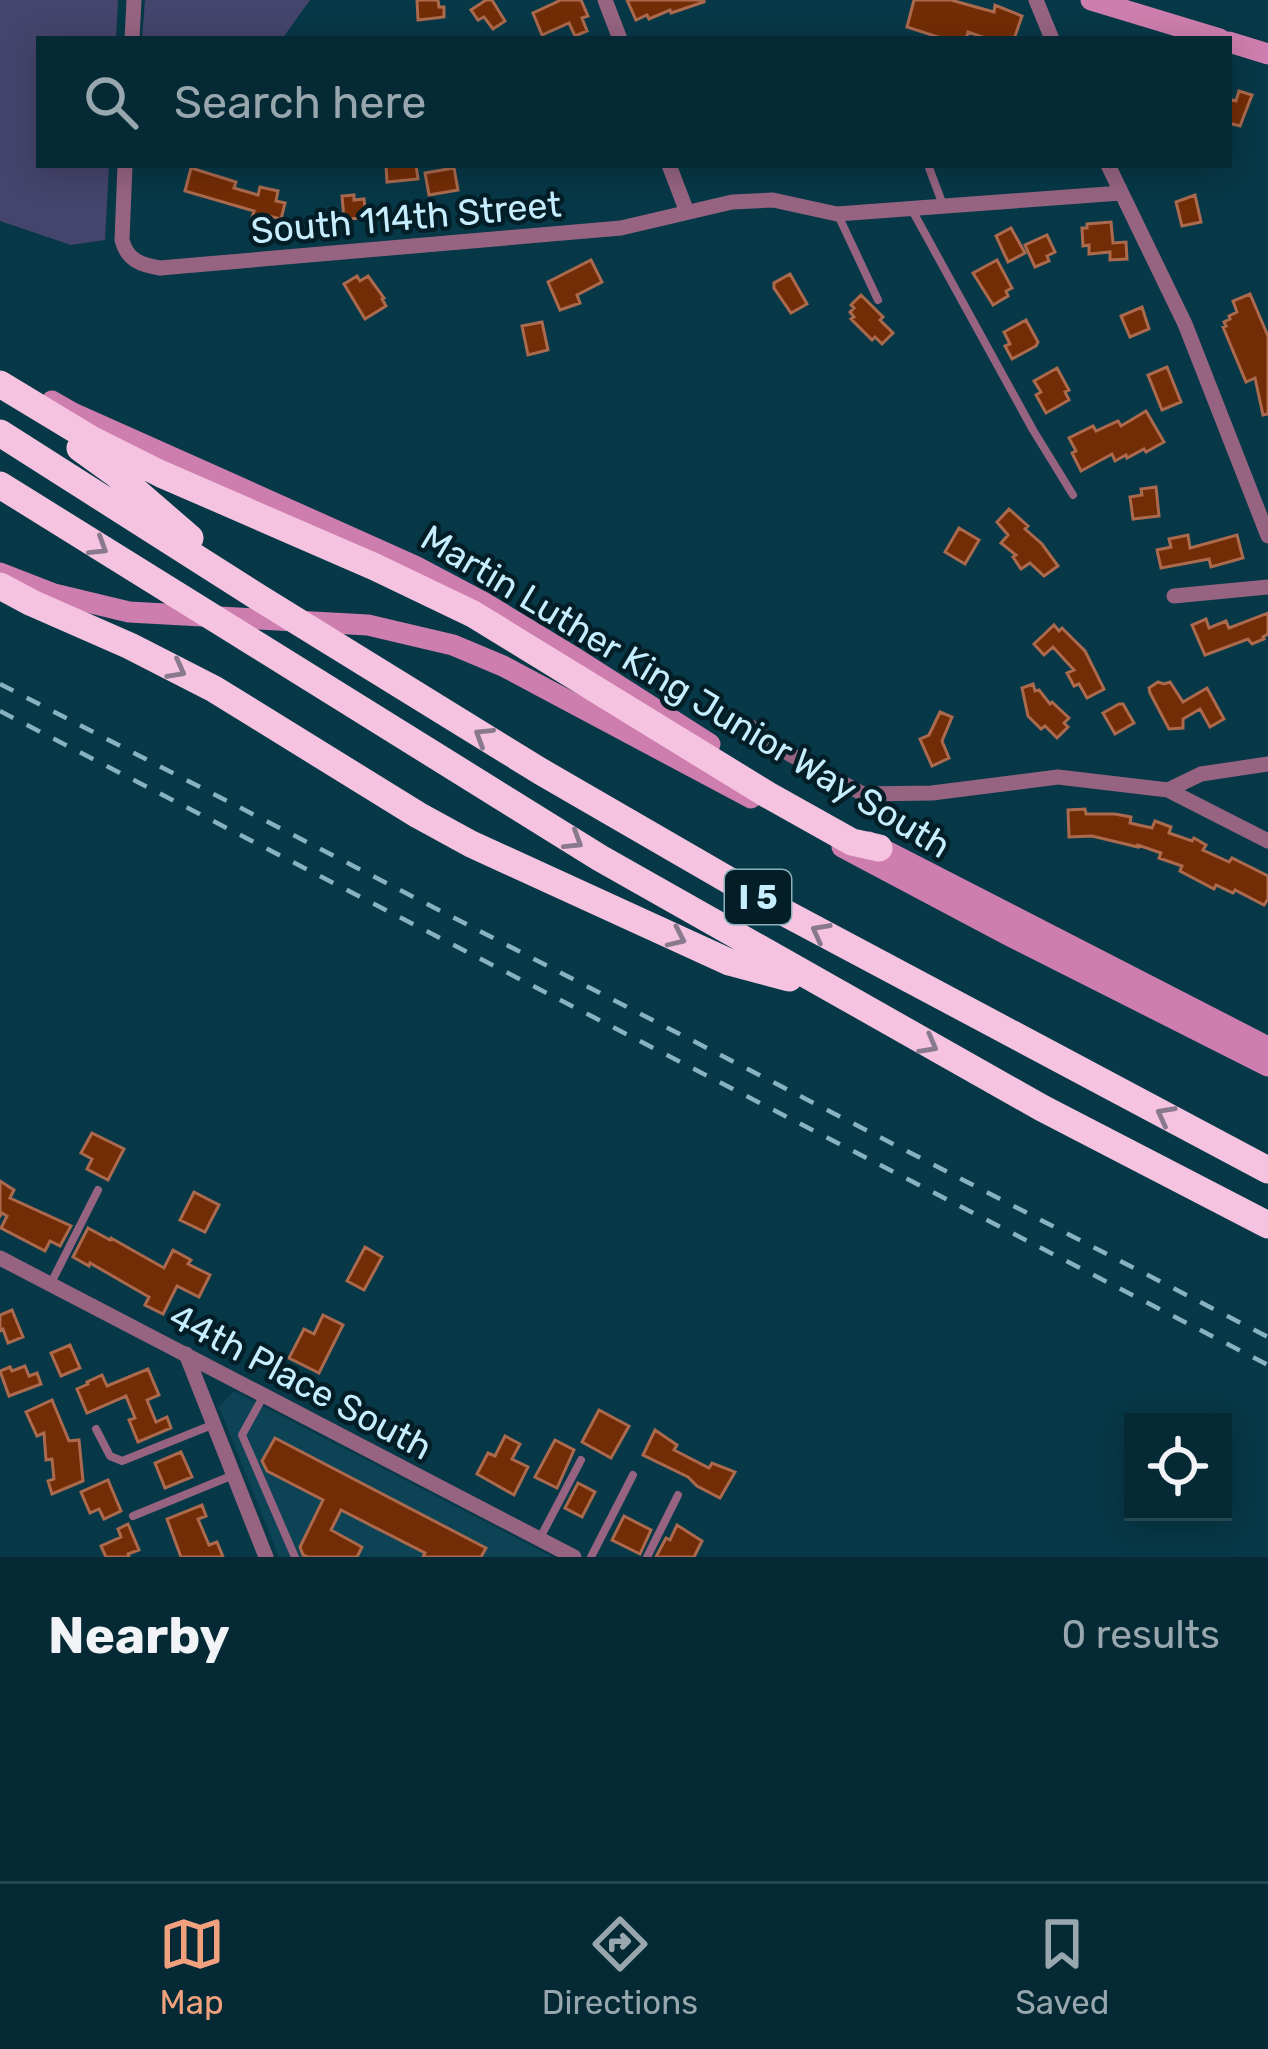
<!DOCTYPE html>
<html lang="en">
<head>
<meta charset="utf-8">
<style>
	body { margin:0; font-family:Rubik,sans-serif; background:#133641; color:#f1f3f6 }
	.controls { position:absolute; right:36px; bottom:36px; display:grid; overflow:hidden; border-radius:0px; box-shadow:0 6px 30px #0003 }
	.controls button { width:108px; height:108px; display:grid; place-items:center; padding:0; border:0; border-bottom:3px solid #264650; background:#052a35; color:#f1f3f6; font:60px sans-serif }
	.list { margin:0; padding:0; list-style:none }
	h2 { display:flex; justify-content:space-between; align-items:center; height:156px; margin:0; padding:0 48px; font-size:51px }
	h2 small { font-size:39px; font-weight:400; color:#97a7ad }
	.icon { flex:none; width:66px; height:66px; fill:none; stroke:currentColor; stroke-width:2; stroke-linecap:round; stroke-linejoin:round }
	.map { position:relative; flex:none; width:1268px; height:1557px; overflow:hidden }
	.search { position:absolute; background:#052a35; box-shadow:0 6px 30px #0003; left:36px; right:36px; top:36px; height:132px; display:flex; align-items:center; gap:30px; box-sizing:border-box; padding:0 42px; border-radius:0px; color:#97a7ad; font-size:45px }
	.sheet { height:324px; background:#052a35 }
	nav { display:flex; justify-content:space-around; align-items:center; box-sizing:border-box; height:168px; border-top:3px solid #264650; background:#052a35; font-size:33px; color:#97a7ad }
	nav a { display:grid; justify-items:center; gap:6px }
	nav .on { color:#f2a17e }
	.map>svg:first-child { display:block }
	.built { fill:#0c4355 }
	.green { fill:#45446c }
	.building { fill:#732d06; stroke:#ab6a4e; stroke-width:3 }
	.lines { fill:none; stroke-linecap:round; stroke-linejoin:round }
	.lane { stroke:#966481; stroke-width:8 }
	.street { stroke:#966481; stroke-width:15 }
	.secondary { stroke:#ce7eae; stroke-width:21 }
	.highway { stroke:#f5c3df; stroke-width:27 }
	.rail { stroke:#88b2c2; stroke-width:4.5; stroke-dasharray:15 15; stroke-linecap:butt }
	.oneway { stroke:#88798c }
	.labels { text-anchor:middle; stroke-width:9; stroke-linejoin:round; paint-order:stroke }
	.shield { fill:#031e27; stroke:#8cb0be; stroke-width:3 }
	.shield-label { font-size:33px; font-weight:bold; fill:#c7eefe }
	.street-label { font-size:36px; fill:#c7eefe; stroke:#031e27 }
</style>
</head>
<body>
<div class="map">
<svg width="1268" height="1557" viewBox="0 0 1268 1557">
	<rect width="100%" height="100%" fill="#073847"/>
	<path class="built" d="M234,1391l319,166h-274l-60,-150z"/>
	<path class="green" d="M0,0h118l-2,39h-77v126h70l-4,75 -34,5 -71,-24z
		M145,0h165l-28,39h-140z"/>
	<path class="building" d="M417,0h21l1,7h5v10l-26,3z
		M486,0h6l13,21 -12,8 -9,-12 -6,3 -7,-10z
		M561,0h20l7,16 -6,2 5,13 -12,5 -6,-13 -27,12 -9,-22z
		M627,0h77v2l-33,11 -1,-3 -21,9 -2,-4 -11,5z
		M914,0h37l43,12 1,-7 27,11 -8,23h-26l-20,-7 -2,7h-22l-37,-12z
		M1239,91l13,4 -12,31 -11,-3v-24l7,2z
		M386,165h30l2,14 -31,3z
		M191,168l45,14 -2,6 24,7 2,-8 18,4 -2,10 9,2 -4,16 -12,-3 -2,9 -16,-4 3,-10 -69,-20z
		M454,168l4,22 -29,5 -4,-22z
		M354,195v5l10,-1 2,19 -22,1 -2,-23z
		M1195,195l6,27 -19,4 -6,-24z
		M1111,222l2,21 13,-1 1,17 -17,1v-8l-21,2v-9l-6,1 -1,-18h5v-4z
		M1011,228l14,25 -17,9 -12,-26z
		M1047,235l8,17 -8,4 2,5 -14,6 -10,-22z
		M591,260l11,22 -25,13 3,8 -20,7 -12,-28z
		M997,260l15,28 -6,3 2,5 -15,9 -20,-32z
		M790,274l17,30 -16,9 -17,-25v-5z
		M357,276l3,5 8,-5 16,22 -2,1 4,7 -21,13 -21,-35z
		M1250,294l18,42v78l-5,1 -8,-37 -9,4 -23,-55 3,-1 -2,-4 6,-3 -1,-3 8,-4 -4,-11z
		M861,295l22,22 -3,3 13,13 -11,11 -7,-7 -3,3 -21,-21 3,-2 -4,-5 4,-4 -3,-3z
		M1142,307l7,22 -19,8 -9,-21z
		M1026,320l12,22 -2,4 -24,13 -7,-13 5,-2 -6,-12z
		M542,322l6,28 -20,5 -6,-29z
		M1167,367l14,35 -19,8 -14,-35z
		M1057,368l12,22 -4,2 4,8 -23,13 -10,-18 5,-3 -7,-11z
		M1146,411l18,31 -18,10 -2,-3 -17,9 -1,-3 -11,6 -3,-7 -31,17 -9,-18 4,-2 -7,-13 24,-12 3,5 22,-10 3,5z
		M1156,487l3,29 -26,3 -3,-22 12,-2 -1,-6z
		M1009,509l19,17 -3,3 17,15 16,22 -14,10 -14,-13 -9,6 -8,-12 3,-2 -15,-12 7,-8 -11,-13z
		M959,528l20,12 -14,24 -20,-12z
		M1188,535l2,13 47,-13 6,23 -32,9 -2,-8 -48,9 -4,-18 14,-3 -2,-8z
		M1268,613v21l-5,3 1,2 -12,5 -4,-5 -43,16 -13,-30 14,-6 3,9 17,-7 3,7z
		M1054,625l5,6 3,-3 23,23 19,38 -17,9 -8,-14 -5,2 -7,-13 7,-3 -21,-23 -9,8 -10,-11z
		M1158,682l6,2 6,-2 13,20 24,-14 17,31 -14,8 -10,-18 -17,10v9l-14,1 -19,-36 -1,-5z
		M1033,684l2,7 4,-1 11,14 2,-2 17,16 -5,5 4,4 -11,11 -12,-12 -4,3 -13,-13 -6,-28z
		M1119,704h4l11,19 -19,11 -12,-21z
		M940,712l12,5 -10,24 7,17 -17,8 -12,-27 9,-4z
		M1085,809l1,5h29l16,3 -1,6 22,5 3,-7 16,6 -2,6 23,8 2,-3 12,7 -3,5 26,12 3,-4 36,18v23l-4,6 -29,-15 -2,3 -17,-8 -2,4 -34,-18 2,-5 -23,-8 2,-5 -23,-8v2l-46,-11 -23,1 -1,-27z
		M92,1133l32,16 -16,31 -21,-11 5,-10 -11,-6z
		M0,1181l14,9 -4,8 61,28 -11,20 -10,-5 -5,10 -44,-23 6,-12 -5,-3 -2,3z
		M194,1192l25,13 -14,27 -25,-12z
		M88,1228l22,12 1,-2 53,30 9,-18 18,10 -3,4 22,11 -11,22 -22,-11 -14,28 -18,-9 4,-8 -59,-34 -1,3 -16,-9z
		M365,1247l17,10 -18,33 -17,-9z
		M12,1310l11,27 -15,6 -5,-14 -3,2v-16z
		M323,1315l20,10 -24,48 -30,-15 15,-29 10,5z
		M70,1345l10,23 -19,8 -10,-23z
		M25,1366l4,10 8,-3 4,11 -32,12 -9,-25 10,-4 2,4z
		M148,1369l11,26 -12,5 9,22 11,-5 4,11 -33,14 -9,-22 6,-2 -9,-22 -39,17 -10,-24 11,-5 -1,-2 15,-7 5,11z
		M52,1400l17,41 10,-1 4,41 -31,13 -4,-13 6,-2 -2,-20 -6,1 -2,-27 -7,3 -11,-24z
		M599,1410l30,16 -18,32 -29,-16z
		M655,1430l22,15 -3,5 35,18 3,-5 23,9 -15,26 -23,-12 -9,-9 -45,-22z
		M505,1436l15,8 -8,15 16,8 -14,28 -37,-21 11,-21 7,3z
		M275,1438l211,110 -5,9h-58l2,-4 -84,-43 -10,20 31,17 -5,10h-49l-5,-2 -3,-8 23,-47 -56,-29 -5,-10z
		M555,1440l19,10 -17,38 -22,-11z
		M181,1452l11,25 -27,11 -10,-25z
		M108,1480l13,31 -17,8 -5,-10 -9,4 -9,-21z
		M578,1483l17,9 -13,25 -17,-9z
		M202,1505l4,11 -8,3 11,26 8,-3 6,15h-42l-14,-38z
		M624,1516l27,14 -11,24 -28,-14z
		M128,1524l11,26 -11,4 1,3h-23l-5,-11 20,-9 -3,-8z
		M677,1525l25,16 -8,16h-38l10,-19 4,2z"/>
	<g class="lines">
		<path class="lane" d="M928,165l15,40
			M912,210l121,220 40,65
			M838,215l40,85
			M51,1283l47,-93
			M264,1395l-22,40 53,122
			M96,1429l14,27 12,5 90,-36
			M133,1516l98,-40
			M540,1538l41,-78
			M591,1557l42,-82
			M647,1557l31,-62"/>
		<path class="street" d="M605,0l15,39
			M1036,0l16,39
			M132,39l2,-39
			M125,165l-3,75c5,20 19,25 38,28l461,-40 111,-26 41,-2 64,14 284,-21
			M669,165l18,47
			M1108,165l77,159 83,212
			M1174,596l94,-9
			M751,727l31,23 81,44 69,-1 126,-16 110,13 33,-16 67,-10
			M1168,790l100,51
			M0,1258l574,299
			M186,1354l80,203"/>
		<path class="secondary" d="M1091,0l129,39
			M1229,42l39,12
			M52,401l21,12 342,153 68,36 94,57 133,85
			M0,573l54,21 75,18 239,13 85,20 50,21 248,132
			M869,842l399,205
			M842,847l166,88 260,131"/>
		<path class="highway" d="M0,384l91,55 70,35 214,93 98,47 295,181 84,47 27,6
			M0,433l261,166 279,172 247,143 481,256
			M80,448l36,26 74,64
			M0,485l600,373 442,250 226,117
			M0,586l32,17 98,43 84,43 204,126 53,29 258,118 60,16"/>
		<path class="rail" d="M0,684l1268,653
			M0,711l1268,654"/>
	</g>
	<defs><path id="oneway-chevron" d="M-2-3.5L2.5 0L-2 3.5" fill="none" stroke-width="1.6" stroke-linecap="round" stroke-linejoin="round" transform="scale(3)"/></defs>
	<g class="oneway">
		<use href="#oneway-chevron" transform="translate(99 547) rotate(32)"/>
		<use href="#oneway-chevron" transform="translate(177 670) rotate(28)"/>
		<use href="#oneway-chevron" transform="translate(483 736) rotate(-148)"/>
		<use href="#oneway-chevron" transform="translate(574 841) rotate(32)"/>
		<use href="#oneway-chevron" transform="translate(820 932) rotate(-152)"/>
		<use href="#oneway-chevron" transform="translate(677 938) rotate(25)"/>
		<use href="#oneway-chevron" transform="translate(929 1045) rotate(29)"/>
		<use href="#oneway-chevron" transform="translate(1165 1115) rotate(-152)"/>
	</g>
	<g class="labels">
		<rect class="shield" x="725" y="870" width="66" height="54" rx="9"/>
		<g class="shield-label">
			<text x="758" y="909">I 5</text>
		</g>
		<g class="street-label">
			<text transform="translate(406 217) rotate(-5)" y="13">South 114th Street</text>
			<text transform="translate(686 691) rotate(31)" y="13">Martin Luther King Junior Way South</text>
			<text transform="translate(301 1381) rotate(28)" y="13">44th Place South</text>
		</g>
	</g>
</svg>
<div class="controls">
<button><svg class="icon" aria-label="locate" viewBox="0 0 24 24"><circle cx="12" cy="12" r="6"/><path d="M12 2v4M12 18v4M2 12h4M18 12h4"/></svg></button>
</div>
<div class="search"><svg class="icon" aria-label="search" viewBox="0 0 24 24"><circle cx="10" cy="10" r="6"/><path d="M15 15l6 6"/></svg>Search here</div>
</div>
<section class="sheet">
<h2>Nearby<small>0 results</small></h2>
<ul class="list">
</ul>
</section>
<nav>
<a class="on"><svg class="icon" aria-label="map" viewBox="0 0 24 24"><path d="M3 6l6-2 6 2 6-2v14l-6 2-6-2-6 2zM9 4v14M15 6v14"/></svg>Map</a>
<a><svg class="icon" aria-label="directions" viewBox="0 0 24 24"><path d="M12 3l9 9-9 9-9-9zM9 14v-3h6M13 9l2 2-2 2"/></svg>Directions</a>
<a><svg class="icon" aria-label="saved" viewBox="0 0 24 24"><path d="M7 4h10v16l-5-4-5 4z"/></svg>Saved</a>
</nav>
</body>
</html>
